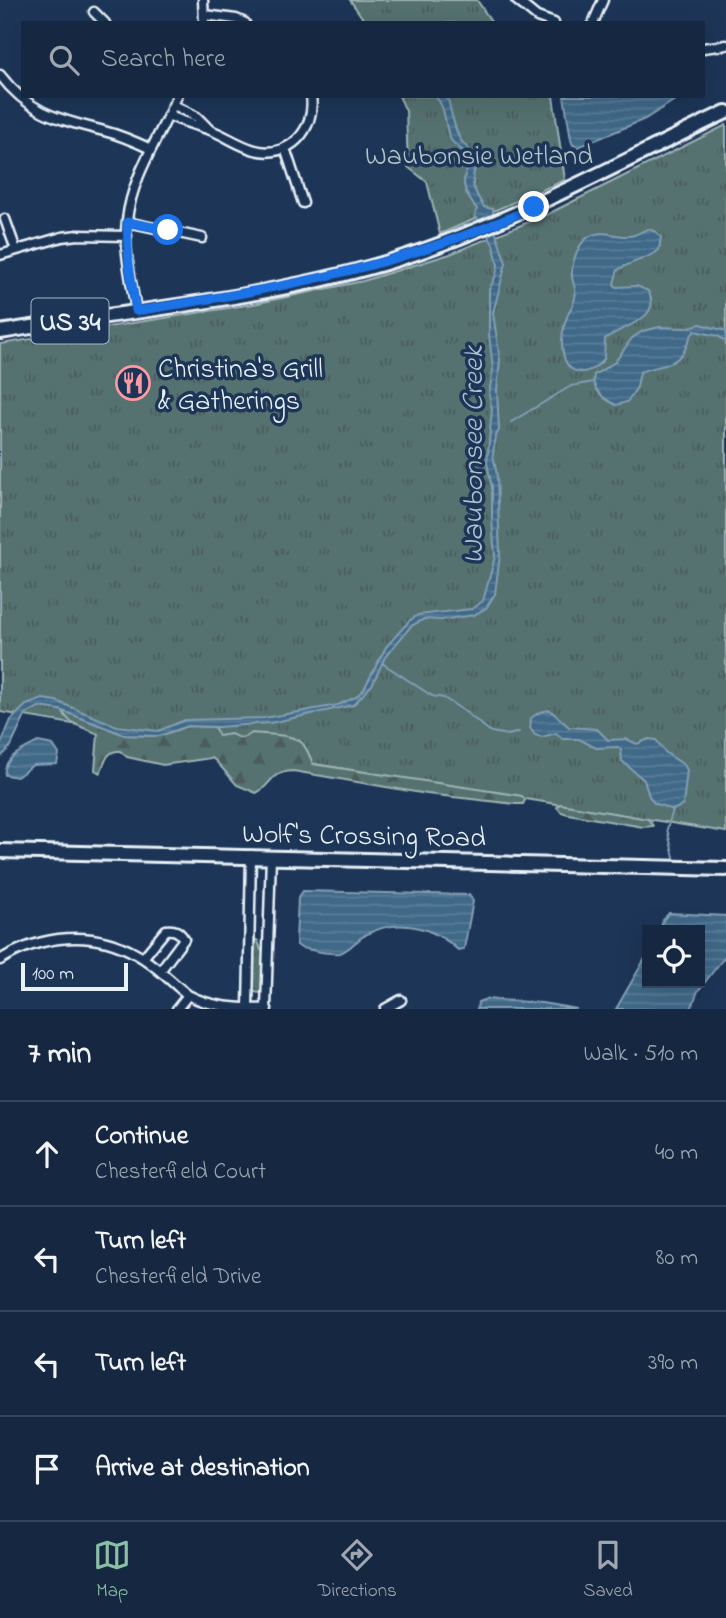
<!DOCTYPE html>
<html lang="en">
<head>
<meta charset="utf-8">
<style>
	body { margin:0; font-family:"Indie Flower",sans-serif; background:#1f3048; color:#f1f3f6 }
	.controls { position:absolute; right:21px; bottom:21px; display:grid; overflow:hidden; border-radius:0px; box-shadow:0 7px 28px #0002 }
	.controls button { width:63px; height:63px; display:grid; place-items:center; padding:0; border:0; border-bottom:2px solid #35445a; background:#162841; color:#f1f3f6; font:35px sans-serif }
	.scale { position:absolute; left:21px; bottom:18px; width:107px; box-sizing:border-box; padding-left:7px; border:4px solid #e8f1f8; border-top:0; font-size:19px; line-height:24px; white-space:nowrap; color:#e8f1f8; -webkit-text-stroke:5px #1d3557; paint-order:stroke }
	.stop { position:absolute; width:21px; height:21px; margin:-16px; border:5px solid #1a73e8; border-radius:50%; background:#fff }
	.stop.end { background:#1a73e8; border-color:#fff; box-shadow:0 2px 7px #0008 }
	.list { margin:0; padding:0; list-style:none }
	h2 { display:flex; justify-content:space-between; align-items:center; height:91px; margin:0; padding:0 28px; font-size:30px }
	h2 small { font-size:23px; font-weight:400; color:#9ea6b1 }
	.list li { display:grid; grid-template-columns:46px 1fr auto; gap:21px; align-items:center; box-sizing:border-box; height:105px; padding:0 28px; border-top:2px solid #35445a }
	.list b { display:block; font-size:26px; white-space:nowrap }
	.list p { margin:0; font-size:23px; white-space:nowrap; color:#9ea6b1 }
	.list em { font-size:23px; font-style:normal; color:#9ea6b1 }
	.icon { flex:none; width:38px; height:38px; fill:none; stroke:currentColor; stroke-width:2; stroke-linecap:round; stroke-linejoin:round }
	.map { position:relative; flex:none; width:726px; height:1009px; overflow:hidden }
	.search { position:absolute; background:#162841; box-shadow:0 7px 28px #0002; left:21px; right:21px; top:21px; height:77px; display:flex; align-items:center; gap:18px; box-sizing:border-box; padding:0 24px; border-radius:0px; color:#9ea6b1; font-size:26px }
	.sheet { height:511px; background:#162841 }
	nav { display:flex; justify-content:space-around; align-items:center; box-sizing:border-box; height:98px; border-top:2px solid #35445a; background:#162841; font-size:19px; color:#9ea6b1 }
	nav a { display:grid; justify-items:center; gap:4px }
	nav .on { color:#8abfa5 }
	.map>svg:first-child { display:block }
	.grass { fill:url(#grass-tufts); stroke:#9eb2b4; stroke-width:2 }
	.forest { fill:url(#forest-firs); stroke:#9eb2b4; stroke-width:2 }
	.water { fill:url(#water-rules); stroke:#839fb4; stroke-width:2 }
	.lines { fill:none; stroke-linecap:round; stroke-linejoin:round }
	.stream { stroke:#839fb4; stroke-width:2 }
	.street-casing { stroke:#e8f1f8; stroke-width:13 }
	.secondary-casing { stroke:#e8f1f8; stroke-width:18 }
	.primary-casing { stroke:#e8f1f8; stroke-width:18 }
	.street { stroke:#1d3557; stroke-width:8 }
	.secondary { stroke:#1d3557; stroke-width:12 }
	.primary { stroke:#1d3557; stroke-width:12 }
	.route { stroke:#1a73e8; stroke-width:9 }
	.labels { text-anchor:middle; stroke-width:7; stroke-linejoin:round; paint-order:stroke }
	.shield { fill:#1d3557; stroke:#abb9c8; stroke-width:2 }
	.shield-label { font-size:26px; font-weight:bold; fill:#e8f1f8 }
	.park-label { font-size:28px; fill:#b4c5c8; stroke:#1d3557 }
	.poi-label { font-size:28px; fill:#e8f1f8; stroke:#1d3557; text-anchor:start }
	.street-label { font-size:28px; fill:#e8f1f8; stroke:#1d3557 }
	.water-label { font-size:30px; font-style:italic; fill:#adc1d0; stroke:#1d3557 }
</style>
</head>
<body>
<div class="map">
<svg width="726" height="1009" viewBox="0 0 726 1009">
	<defs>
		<pattern id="grass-tufts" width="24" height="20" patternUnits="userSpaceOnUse" patternTransform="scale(1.75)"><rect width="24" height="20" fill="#547270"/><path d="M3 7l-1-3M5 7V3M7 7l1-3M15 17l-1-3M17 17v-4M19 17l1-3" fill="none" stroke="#4c5b5b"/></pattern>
		<pattern id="forest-firs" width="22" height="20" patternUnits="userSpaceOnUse" patternTransform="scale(1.75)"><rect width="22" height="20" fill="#547270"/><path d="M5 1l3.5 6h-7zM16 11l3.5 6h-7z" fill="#4c5b5b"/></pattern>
		<pattern id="water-rules" width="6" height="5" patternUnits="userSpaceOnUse" patternTransform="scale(1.75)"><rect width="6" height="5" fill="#3f6887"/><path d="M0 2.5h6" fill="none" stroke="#5b7e99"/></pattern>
	</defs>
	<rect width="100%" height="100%" fill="#1d3557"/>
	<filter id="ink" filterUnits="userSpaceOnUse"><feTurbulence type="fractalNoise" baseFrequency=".0143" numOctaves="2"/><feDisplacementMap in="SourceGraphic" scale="14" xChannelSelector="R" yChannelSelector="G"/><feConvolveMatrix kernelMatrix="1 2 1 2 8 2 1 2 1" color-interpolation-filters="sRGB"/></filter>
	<g filter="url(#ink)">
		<path class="grass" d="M350,0h127l15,23h-126z
			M399,96h154l12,84 -125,54 -13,-52 -19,-15 -2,-56z
			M726,125v707l-726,-120v-368l253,-40 110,-23 87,-27 98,-40z
			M253,938l5,3 3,9 4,2 -2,37 -3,4 -5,-1 -2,-3z"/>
		<path class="forest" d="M62,710l63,25 34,1 29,-10 26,1 5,9 12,-2c9,5 12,5 21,-1 13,2 40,0 50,10 5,5 8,14 11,21l197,30 12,2 3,4 -2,4h-8l-88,-10 -134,-23c-26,2 -19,13 -37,22l-19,-8 -22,-25 -4,-2 -48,7 -36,-8 -7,-6c-13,-1 -15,11 -20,22l-5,-3 3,-36c-13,-7 -29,-8 -36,-24z
			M560,804l88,15 5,7 -10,1 -75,-13 -7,-2 -4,-5z"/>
		<path class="water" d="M434,96h12l2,3c3,14 6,28 12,40 6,10 12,9 17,24 -8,19 -4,27 7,44l9,2 1,18 12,36 -13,50 7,47 -3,30 2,40 -3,6 -3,18 4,22 3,78 -5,40 -9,14 -12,7 -33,5 -17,-1 -13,7 -26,31 -13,28 -19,20 -83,18 -52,4 -30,-1 -29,10 -34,-1 -65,-25 -21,-3 -13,7 -15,32 -11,12v-12l11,-26 15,-15 17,-6 13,2 61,25 41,5 27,-11 79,-2 74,-13 18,-8 8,-8 22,-42 23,-26 9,-6 54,-6 11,-8 12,-44 -3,-38v-32l-5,-24 5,-54 -3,-15 4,-24 -4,-36v-44l7,-15 2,-10 -4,-19 -12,-22 -7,-8 2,-7c-12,-14 -19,-29 -6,-45l-1,-8c-6,-5 -14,-9 -19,-16 -8,-14 -3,-33 -17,-44z
			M564,96h96l15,4 -30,19 -66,28 -6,-2 -2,-5z
			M649,229l7,3 5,5 -2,13c-12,10 -28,11 -41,20l-4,13 2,4 21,-1 11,5c16,29 -28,35 -43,48l-1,20c-5,6 -14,13 -22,13 -23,0 -22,-34 -17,-49 2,-9 8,-17 10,-25 2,-8 -2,-14 -3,-21 -1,-13 5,-31 15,-39 14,-10 28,-1 42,-2 7,0 14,-6 20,-7z
			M700,324l26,7v11l-8,-6 -23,-5c-7,5 -7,17 -14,24 -11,13 -28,11 -41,17l-3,15 -10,15 -11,3c-12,-6 -25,-16 -22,-30l21,-13 17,-24 11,-7 17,-4 26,1z
			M550,710l19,17 28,2 11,11 18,-1 11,5 12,-5 7,1 10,13 18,12 3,5 -4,35 -10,5 -19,-7 -5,-7 -5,-16 -22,-19 -1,-11 -3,-3 -22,1 -17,-9h-16l-7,-6 -14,4 -7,-2 -5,-7 1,-10 9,-6z
			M38,742l15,3 6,9 -2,10 -24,1 -16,12 -12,-2c-3,-17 19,-26 33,-33z
			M303,891l166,4 4,6 -9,48 -6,1c-24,-23 -59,-33 -91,-16 -10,5 -17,16 -27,19 -12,2 -27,-3 -39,-5l-4,-3 -1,-5 2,-42z
			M669,913l57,3v39l-28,36 -7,18h-75l31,-54v28h53v-53h-40l3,-10z
			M486,999l56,4 35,6h-100l1,-7z"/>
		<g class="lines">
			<path class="stream" d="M511,422l60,-36 22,-4
				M382,663l50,33 12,2 20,13 27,21 17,3 11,-3
				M673,810l-6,19 8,32"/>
			<g class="street-casing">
				<path id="street" d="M203,0l1,23
					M516,0l21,17 17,6
					M94,12l11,11
					M205,15l31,4 9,4
					M593,23l10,-23
					M703,48l23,-3
					M0,75c31,40 59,44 104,56 16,4 32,11 47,18
					M174,105l23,12 12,12
					M168,115c14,7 28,10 42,15 15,5 29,16 45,20 34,9 61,-20 56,-54
					M285,148l18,55
					M5,219l11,31
					M127,222l75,16
					M0,255l62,-18 16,-2 49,1
					M136,311c-4,-29 -13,-61 -9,-91 5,-45 33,-83 50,-124
					M143,958l23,-28c9,-1 13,1 18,9l-24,32
					M0,960c41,-25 93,-31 136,-6 19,10 35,28 52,41 25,13 51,13 79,14
					M177,1009l11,-14
					M248,1009l3,-154
					M266,1009l5,-153
					M385,1009l16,-9"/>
			</g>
			<g class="secondary-casing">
				<path id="secondary" d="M0,851l726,18"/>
			</g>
			<g class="primary-casing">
				<path id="primary" d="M0,332c127,-21 258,-32 382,-68 121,-36 230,-98 344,-152"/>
			</g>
			<use href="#street" class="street"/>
			<use href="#secondary" class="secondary"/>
			<use href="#primary" class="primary"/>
		</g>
	</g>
	<g class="lines" filter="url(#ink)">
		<path class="route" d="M168,230l-41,-8 2,42 7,47c142,-22 266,-44 398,-104"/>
	</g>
	<defs>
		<g id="restaurant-ring" transform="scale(1.75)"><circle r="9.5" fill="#1d3557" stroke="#ff9aa2" stroke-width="1.5"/><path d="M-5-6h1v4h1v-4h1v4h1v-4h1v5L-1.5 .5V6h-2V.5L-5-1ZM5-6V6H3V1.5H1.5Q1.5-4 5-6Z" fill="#ff9aa2"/></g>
	</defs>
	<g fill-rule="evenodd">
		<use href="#restaurant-ring" x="133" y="383"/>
	</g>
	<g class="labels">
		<rect class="shield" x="31.5" y="298.5" width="77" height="45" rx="5"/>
		<g class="shield-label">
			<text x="70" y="330">US 34</text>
		</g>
		<g class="park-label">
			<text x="479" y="164">Waubonsie Wetland</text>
		</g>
		<g class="poi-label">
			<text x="158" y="377">Christina's Grill<tspan x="158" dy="32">&amp; Gatherings</tspan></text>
		</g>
		<g class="street-label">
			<text transform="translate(364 834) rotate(1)" y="10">Wolf's Crossing Road</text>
		</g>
		<g class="water-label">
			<text transform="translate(472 455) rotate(-90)" y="10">Waubonsee Creek</text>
		</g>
	</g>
</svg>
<div class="controls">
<button><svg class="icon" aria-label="locate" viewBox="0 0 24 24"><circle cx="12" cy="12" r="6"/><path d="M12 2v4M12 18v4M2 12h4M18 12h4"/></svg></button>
</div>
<div class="scale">100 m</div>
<div class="stop" style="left:168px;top:230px"></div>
<div class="stop end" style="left:534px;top:207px"></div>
<div class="search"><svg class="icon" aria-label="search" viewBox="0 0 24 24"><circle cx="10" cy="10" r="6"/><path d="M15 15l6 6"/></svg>Search here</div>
</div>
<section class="sheet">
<h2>7 min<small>Walk · 510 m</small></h2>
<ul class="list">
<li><svg class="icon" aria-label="ahead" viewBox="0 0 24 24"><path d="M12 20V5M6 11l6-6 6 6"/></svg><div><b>Continue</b><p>Chesterfield Court</p></div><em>40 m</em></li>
<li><svg class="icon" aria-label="left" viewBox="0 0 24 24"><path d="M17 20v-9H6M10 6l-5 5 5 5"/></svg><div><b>Turn left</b><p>Chesterfield Drive</p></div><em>80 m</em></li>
<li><svg class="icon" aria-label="left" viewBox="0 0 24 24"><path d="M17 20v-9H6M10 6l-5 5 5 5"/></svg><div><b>Turn left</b></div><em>390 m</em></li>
<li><svg class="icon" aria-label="arrive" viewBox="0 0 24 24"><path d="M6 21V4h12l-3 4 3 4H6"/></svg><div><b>Arrive at destination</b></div></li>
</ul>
</section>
<nav>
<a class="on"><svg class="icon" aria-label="map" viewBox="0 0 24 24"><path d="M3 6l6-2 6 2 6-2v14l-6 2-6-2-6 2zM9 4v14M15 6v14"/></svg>Map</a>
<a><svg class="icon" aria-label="directions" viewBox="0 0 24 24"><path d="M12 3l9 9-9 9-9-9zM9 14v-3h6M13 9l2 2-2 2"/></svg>Directions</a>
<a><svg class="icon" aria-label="saved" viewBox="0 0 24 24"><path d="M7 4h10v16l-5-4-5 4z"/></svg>Saved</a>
</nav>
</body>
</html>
